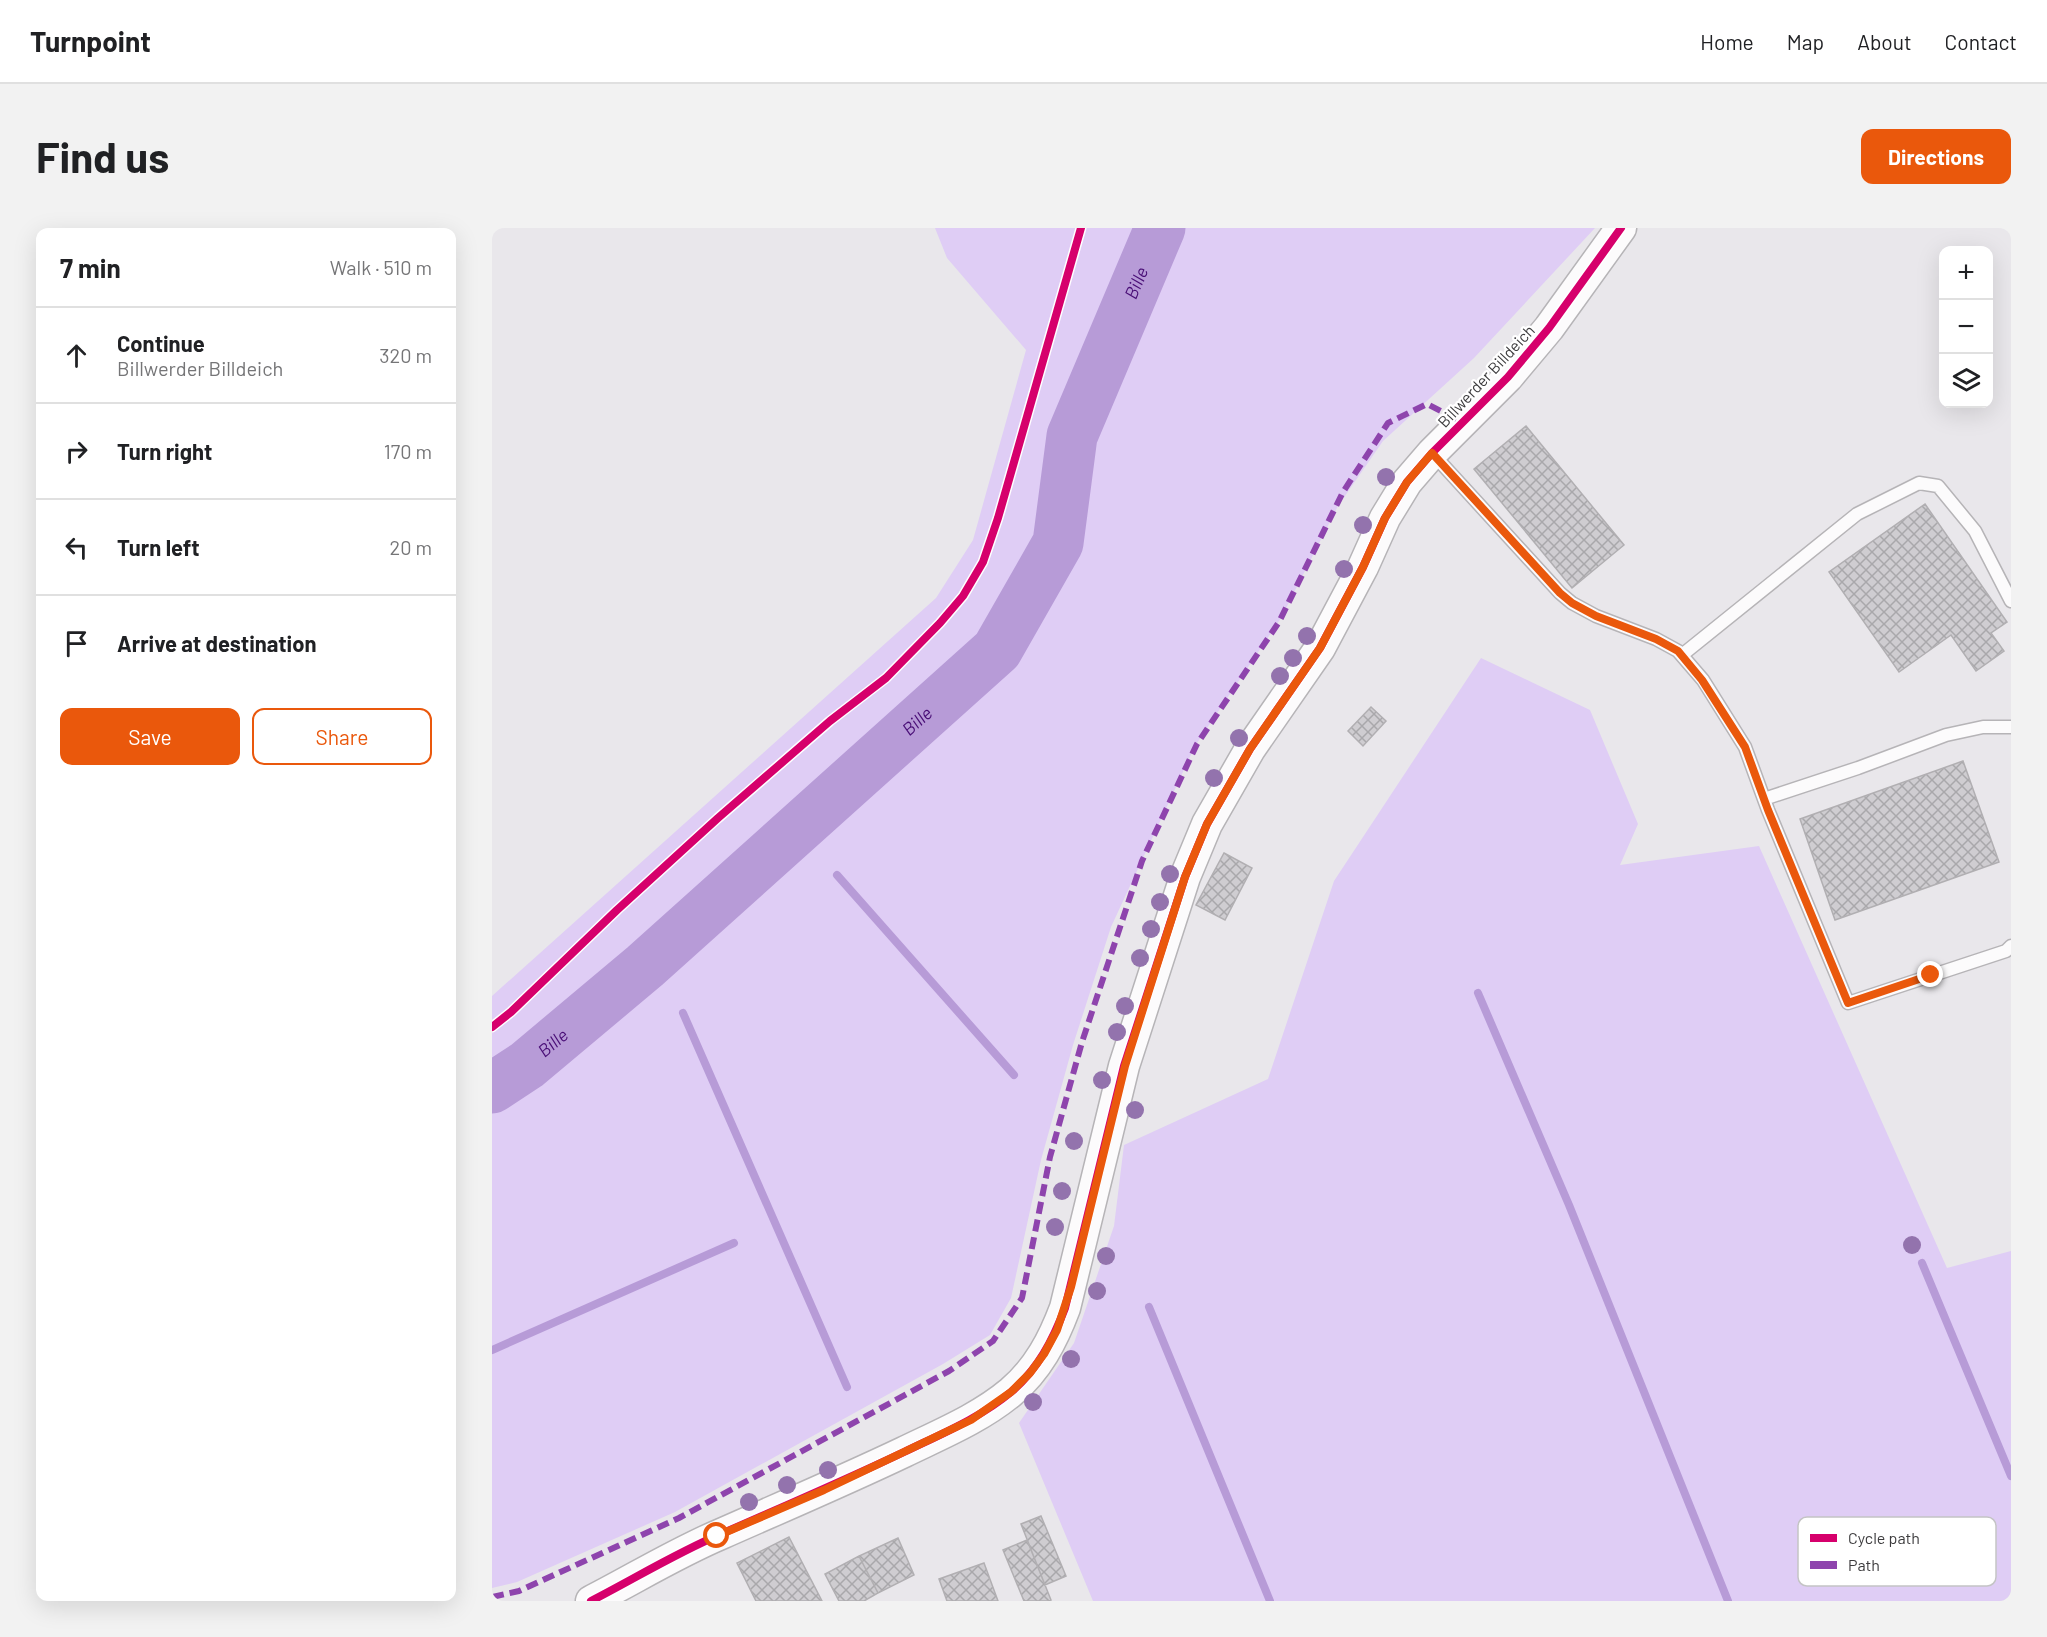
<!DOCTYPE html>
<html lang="en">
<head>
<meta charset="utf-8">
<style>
	body { margin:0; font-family:Barlow,sans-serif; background:#f2f2f2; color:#202124 }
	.controls { position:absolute; right:18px; top:18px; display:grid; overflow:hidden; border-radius:12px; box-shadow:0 6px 24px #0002 }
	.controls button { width:54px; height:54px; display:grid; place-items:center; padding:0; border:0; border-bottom:2px solid #e0e0e0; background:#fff; color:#202124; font:30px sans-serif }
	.stop { position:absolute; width:18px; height:18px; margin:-14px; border:4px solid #ea580c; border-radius:50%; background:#fff }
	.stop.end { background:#ea580c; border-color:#fff; box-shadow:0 2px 6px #0008 }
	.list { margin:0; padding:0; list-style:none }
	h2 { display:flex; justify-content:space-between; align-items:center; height:78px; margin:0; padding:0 24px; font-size:26px }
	h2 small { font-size:20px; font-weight:400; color:#757577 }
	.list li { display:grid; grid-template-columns:39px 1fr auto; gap:18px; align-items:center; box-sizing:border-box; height:96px; padding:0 24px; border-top:2px solid #e0e0e0 }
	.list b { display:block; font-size:22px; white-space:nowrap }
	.list p { margin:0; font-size:20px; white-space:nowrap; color:#757577 }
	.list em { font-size:20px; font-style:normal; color:#757577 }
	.actions { display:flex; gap:12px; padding:18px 24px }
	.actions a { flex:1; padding:14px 0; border:2px solid #ea580c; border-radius:12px; text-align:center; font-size:21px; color:#ea580c }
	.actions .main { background:#ea580c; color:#fff }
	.icon { flex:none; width:33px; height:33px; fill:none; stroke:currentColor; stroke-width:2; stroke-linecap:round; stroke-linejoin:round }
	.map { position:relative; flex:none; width:1519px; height:1373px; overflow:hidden; border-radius:12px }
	header { display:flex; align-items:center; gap:36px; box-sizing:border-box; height:84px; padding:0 30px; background:#fff; border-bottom:2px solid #e0e0e0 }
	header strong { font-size:28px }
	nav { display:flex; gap:33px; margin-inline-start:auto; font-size:21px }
	.intro { display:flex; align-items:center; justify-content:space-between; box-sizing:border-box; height:144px; padding:0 36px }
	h1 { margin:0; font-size:42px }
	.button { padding:15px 27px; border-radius:12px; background:#ea580c; color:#fff; font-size:21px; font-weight:700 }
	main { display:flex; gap:36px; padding:0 36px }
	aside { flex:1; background:#fff; border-radius:12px; box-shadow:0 6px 24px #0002 }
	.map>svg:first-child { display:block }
	.green { fill:#dfcdf5 }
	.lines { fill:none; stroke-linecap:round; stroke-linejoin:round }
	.stream { stroke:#b79bd7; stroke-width:8 }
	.river { stroke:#b79bd7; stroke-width:51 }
	.building { fill:url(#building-cross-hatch); stroke:#b1afb2; stroke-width:1.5 }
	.service-casing { stroke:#b6b4b7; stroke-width:15 }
	.tertiary-casing { stroke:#b6b4b7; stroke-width:33 }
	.service { stroke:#fcfbfc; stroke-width:12 }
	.tertiary { stroke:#fcfbfc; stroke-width:30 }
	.quiet { stroke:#8e44ad; stroke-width:6; stroke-dasharray:12 6; stroke-linecap:butt }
	.cycleway-casing { stroke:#fff; stroke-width:11 }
	.cycleway { stroke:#d6006c; stroke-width:8 }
	.tree { fill:#9373ad }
	.route { stroke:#ea580c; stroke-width:8 }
	.labels { text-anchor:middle; stroke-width:4.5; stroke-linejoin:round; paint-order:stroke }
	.street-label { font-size:16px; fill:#3c3b3d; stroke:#fff }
	.water-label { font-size:18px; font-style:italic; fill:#490e76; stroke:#fff }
	.key { fill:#fff; stroke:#c4c4c5; stroke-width:1.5 }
	.key-label { font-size:16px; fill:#3c3b3d }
</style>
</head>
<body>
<header>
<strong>Turnpoint</strong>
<nav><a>Home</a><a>Map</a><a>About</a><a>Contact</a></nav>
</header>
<div class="intro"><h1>Find us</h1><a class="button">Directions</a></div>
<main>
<aside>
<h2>7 min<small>Walk · 510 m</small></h2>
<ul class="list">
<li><svg class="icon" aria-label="ahead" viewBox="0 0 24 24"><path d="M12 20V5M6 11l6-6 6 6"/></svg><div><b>Continue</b><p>Billwerder Billdeich</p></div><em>320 m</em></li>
<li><svg class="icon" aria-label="right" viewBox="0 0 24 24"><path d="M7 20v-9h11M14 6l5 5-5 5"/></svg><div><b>Turn right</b></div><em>170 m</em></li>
<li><svg class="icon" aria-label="left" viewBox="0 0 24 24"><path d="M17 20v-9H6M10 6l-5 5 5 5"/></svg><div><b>Turn left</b></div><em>20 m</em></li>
<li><svg class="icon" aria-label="arrive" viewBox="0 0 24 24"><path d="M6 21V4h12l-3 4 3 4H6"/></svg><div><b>Arrive at destination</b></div></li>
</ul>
<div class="actions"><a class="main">Save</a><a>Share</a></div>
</aside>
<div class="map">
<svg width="1519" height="1373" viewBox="0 0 1519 1373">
	<defs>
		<pattern id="building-cross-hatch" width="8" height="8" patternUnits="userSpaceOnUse" patternTransform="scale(1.5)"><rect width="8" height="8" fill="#cfcdd1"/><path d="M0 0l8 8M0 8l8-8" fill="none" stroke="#a9a8ab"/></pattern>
	</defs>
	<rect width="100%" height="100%" fill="#e9e7eb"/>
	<path class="green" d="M443,0h660l-121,130 -91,83 -45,65 -57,112 -86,128 -84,181 -38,118 -32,115 -30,138 -21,37 -47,29 -268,148 -158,70 -25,6v-592l444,-398 37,-58 53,-190 -79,-92z
		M989,430l109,52 48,114 -18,41 139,-19 188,422 64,-17v350h-918l-74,-178 55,-80 40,-117 10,-81 144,-66 66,-198z"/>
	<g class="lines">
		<path class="stream" d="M345,647l177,200
			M986,765l91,212 159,396
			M191,785l164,374
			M1430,1035l89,213
			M657,1079l121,294
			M0,1122l242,-107"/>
		<path class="river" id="s1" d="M0,860l35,-23 118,-99 352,-316 61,-107 14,-107 88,-208"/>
	</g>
	<path class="building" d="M1034,198l98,119 -52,43 -98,-119z
		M1433,276l82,118 -16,11 13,18 -28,20 -25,-36 -52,37 -70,-100z
		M879,479l15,14 -23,25 -15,-15z
		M1471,533l36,101 -164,58 -35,-101z
		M732,625l28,15 -27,52 -29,-15z
		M549,1288l25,60 -21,9 -24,-61z
		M297,1309l33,64h-66l-19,-38z
		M406,1310l16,37 -36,18 -19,-37z
		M535,1312l24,60 -3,1h-24l-21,-51z
		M367,1328l19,37 -14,8h-25l-14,-27z
		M492,1335l14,38h-51l-8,-22z"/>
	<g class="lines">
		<g class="service-casing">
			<path id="service" d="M940,225l128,140 12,10 24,13 60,23 22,12 25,29 42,67 23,63 80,193 158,-52 5,-5
				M1190,427l175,-141 62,-31 19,3 37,45 36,70
				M1272,571l94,-31 88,-33 37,-8h28"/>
		</g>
		<g class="tertiary-casing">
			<path id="tertiary" d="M99,1373c43,-22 85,-48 130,-67 61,-27 122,-53 183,-82 37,-18 76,-34 107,-60 27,-23 42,-52 54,-84l59,-242 61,-189 22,-53 43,-75 70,-101 43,-81 22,-49 22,-36 25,-29 76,-76 41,-49 72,-100"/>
		</g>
		<use href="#service" class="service"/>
		<use href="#tertiary" class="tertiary"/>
		<path class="quiet" d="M0,1369l27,-6 160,-73 270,-147 44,-30 29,-43 28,-141 32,-115 60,-181 55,-117 82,-122 64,-130 45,-69 39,-19 35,18"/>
		<g class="cycleway-casing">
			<path id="cycleway" d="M0,799l19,-15 106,-102 101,-92 112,-97 56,-43 54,-55 23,-27 20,-34 15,-44 83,-290
				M99,1373c43,-22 85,-48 130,-67 61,-27 122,-53 183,-82 37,-18 76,-34 107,-60 27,-23 42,-52 54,-84l59,-242 61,-189 22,-53 43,-75 70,-101 43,-81 22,-49 22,-36 25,-29 76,-76 41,-49 72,-100"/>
		</g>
		<use href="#cycleway" class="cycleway"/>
	</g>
	<g class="tree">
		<circle cx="894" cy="249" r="9"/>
		<circle cx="871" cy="297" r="9"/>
		<circle cx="852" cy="341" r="9"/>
		<circle cx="815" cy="408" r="9"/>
		<circle cx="801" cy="430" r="9"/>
		<circle cx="788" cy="448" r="9"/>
		<circle cx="747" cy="510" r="9"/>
		<circle cx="722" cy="550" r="9"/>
		<circle cx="678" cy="646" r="9"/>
		<circle cx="668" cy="674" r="9"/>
		<circle cx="659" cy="701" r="9"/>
		<circle cx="648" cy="730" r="9"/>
		<circle cx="633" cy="778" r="9"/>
		<circle cx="625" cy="804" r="9"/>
		<circle cx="610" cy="852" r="9"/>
		<circle cx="643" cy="882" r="9"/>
		<circle cx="582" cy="913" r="9"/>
		<circle cx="570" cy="963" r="9"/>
		<circle cx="563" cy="999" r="9"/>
		<circle cx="1420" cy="1017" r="9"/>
		<circle cx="614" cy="1028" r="9"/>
		<circle cx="605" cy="1063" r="9"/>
		<circle cx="579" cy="1131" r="9"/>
		<circle cx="541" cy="1174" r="9"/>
		<circle cx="336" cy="1242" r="9"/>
		<circle cx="295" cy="1257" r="9"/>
		<circle cx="257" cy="1274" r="9"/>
	</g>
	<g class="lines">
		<path class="route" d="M225,1308l107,-46 147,-70 40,-28 19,-19 14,-19 13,-24 14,-43 54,-221 60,-189 22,-53 43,-75 70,-101 43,-81 22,-49 22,-36 25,-29 128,140 12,10 24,13 60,23 22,12 24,29 43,67 23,63 80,193 83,-28"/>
	</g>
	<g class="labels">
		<g class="street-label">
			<text transform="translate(994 148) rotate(-47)" y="6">Billwerder Billdeich</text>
		</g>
		<g class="water-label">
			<text dy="6" stroke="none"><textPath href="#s1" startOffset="1066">Bille</textPath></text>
			<text dy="6" stroke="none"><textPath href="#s1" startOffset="562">Bille</textPath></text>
			<text dy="6" stroke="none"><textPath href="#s1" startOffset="76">Bille</textPath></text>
		</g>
	</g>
	<rect x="1306" y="1289" width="198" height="69" rx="9" class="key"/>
	<rect x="1318" y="1306" width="27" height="8" fill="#d6006c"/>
	<rect x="1318" y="1333" width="27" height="8" fill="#8e44ad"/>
	<g class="key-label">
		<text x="1356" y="1316">Cycle path</text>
		<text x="1356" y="1343">Path</text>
	</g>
</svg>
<div class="controls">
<button>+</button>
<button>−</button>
<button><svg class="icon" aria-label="layers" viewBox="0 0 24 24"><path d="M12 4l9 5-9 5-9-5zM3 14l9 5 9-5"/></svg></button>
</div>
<div class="stop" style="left:225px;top:1308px"></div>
<div class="stop end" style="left:1439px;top:747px"></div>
</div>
</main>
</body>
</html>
